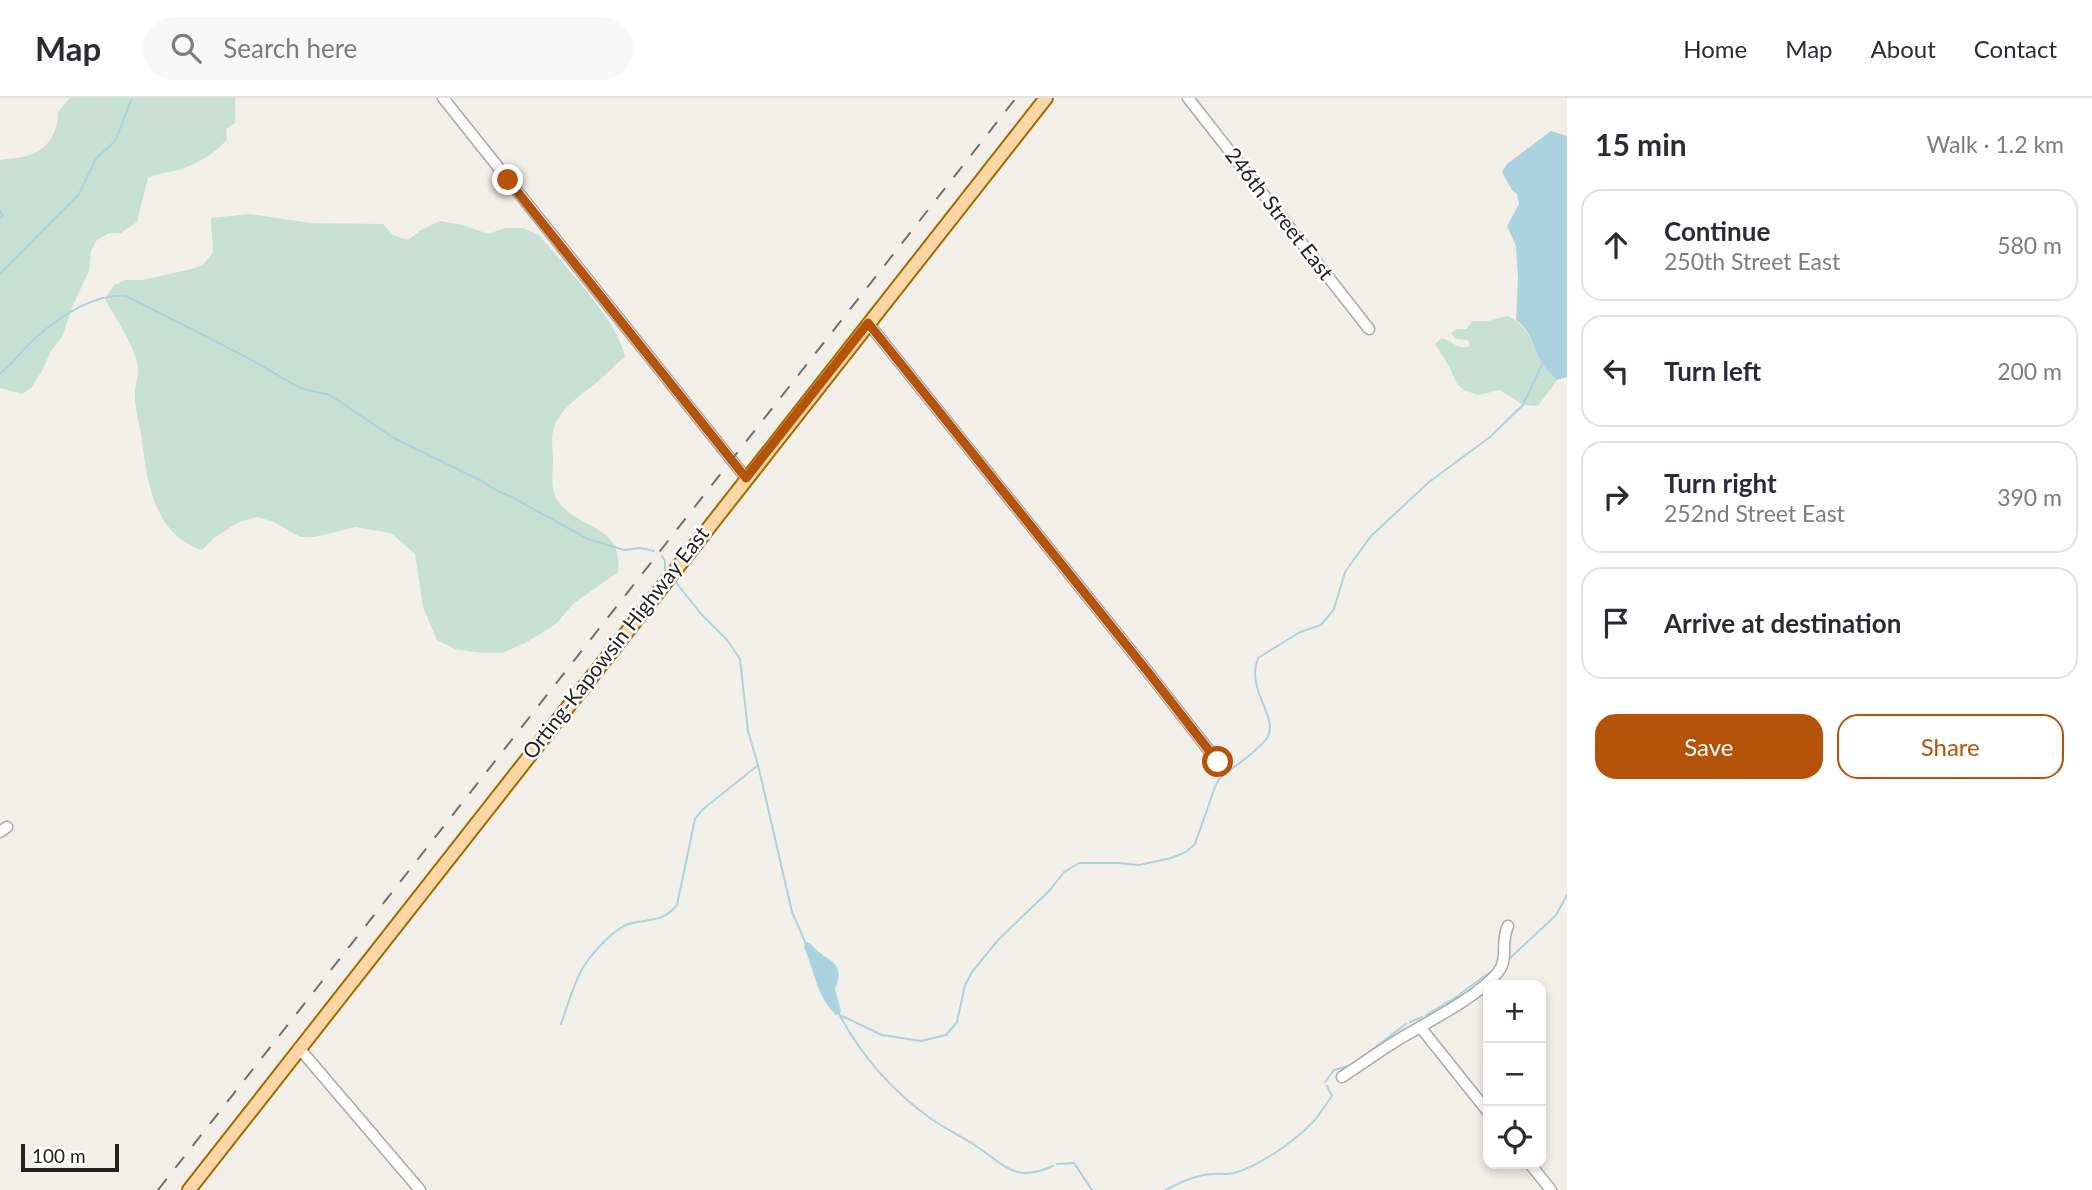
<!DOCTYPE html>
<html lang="en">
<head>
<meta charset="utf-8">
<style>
	body { margin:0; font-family:Lato,sans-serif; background:#f7f7f7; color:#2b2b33 }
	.controls { position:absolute; right:21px; bottom:21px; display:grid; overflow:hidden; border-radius:14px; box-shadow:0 4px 10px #0003 }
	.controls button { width:63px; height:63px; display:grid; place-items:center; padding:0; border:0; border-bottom:2px solid #e1e1e2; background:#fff; color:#2b2b33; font:35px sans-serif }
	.scale { position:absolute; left:21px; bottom:18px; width:98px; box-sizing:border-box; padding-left:7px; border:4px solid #222; border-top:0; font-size:19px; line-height:24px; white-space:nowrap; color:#222; -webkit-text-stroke:5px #fff; paint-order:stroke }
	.stop { position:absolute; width:21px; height:21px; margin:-16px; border:5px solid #b45309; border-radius:50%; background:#fff }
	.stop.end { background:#b45309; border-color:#fff; box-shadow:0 2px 7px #0008 }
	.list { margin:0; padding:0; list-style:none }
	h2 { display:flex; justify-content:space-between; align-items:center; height:91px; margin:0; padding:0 28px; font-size:30px }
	h2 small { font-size:23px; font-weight:400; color:#7c7c81 }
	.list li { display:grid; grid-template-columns:46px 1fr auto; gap:21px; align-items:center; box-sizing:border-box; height:112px; margin:0 14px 14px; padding:0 14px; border:2px solid #e1e1e2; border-radius:21px }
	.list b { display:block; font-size:26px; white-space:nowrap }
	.list p { margin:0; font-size:23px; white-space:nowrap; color:#7c7c81 }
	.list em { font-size:23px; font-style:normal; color:#7c7c81 }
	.actions { display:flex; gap:14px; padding:21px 28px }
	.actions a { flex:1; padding:16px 0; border:2px solid #b45309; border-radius:21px; text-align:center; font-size:24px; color:#b45309 }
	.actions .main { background:#b45309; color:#fff }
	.icon { flex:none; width:38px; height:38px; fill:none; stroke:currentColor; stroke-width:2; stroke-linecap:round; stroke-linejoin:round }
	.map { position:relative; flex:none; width:1567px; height:1092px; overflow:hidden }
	header { display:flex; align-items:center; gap:42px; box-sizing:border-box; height:98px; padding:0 35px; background:#fff; border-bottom:2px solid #e1e1e2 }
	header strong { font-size:33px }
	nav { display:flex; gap:38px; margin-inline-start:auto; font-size:24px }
	.search { width:490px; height:63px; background:#f7f7f7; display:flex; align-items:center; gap:18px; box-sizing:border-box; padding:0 24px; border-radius:38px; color:#7c7c81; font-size:26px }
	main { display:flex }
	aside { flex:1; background:#fff }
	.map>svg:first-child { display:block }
	.wetland { fill:#c6e0d4 }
	.water { fill:#aad3df }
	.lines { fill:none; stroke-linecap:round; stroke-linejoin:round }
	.stream { stroke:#aad3df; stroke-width:2 }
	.minor-casing { stroke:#a9a9a9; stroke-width:13 }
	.major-casing { stroke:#a06b00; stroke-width:16 }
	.minor { stroke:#fff; stroke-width:10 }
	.major { stroke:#fcd6a4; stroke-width:12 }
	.rail { stroke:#707070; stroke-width:2; stroke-dasharray:14 14; stroke-linecap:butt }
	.route { stroke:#b45309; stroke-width:9 }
	.labels { text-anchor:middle; stroke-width:5; stroke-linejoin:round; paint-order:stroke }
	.street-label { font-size:21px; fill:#222; stroke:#fff }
</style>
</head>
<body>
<header>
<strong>Map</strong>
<div class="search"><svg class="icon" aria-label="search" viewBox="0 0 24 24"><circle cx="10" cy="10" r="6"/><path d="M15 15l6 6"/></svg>Search here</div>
<nav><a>Home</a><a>Map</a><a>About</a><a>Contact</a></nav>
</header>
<main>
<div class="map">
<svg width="1567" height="1092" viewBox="0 0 1567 1092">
	<rect width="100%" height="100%" fill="#f2efe9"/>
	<path class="wetland" d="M70,0h166c-3,10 1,15 -1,25l-9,6 1,10c-11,15 -34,27 -52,32 -10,2 -17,2 -27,7l-11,44 -16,11h-12l-12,7 -6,11 -2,20 -16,34 -11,32 -11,14 -9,20 -11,17 -9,6 -22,-6v-228c7,-2 15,-1 23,-3 23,-5 35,-22 35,-45z
		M250,116l60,9 73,1 10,11 15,5 13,-10 19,-9 23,4 25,9 17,-6h18l16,7c25,31 78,84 86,121 -8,7 -15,15 -23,22 -16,14 -32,22 -44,41 -9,13 -5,27 -5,42 0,12 -3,26 3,37 18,32 68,24 62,74l-45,32 -17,20 -29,18 -25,11h-20l-27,-4 -18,-9 -14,-33 -8,-53 -24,-21 -35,-6 -42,10h-14l-26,-15 -17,-5 -20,6 -23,15 -12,12c-50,-16 -55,-72 -61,-116 -2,-13 -7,-29 -6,-42 0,-9 5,-18 3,-26 -6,-25 -21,-45 -33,-67l9,-14 12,-5h17l49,-11 11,-4 10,-13 -2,-34z
		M1508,218c28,13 24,44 49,64l-19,26 -15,-1 -23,-15 -22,5 -14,-5 -7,-6 -8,-18 -14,-22 7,-6c10,3 17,13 28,8l-2,-6 -12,-1 -5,-6 6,-4h9l7,-8h15z"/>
	<path class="water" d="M1551,33l16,5v241l-10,3c-24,-19 -22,-48 -41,-60l2,-41 -2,-33 -9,-20 12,-22 -2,-10 -5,-4 -10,-18 5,-8z
		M805,844l5,1c14,19 38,16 25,46l6,22 -2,3 -3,1c-20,-19 -21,-44 -32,-67z"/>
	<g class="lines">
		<path class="stream" d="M0,113l3,5 -3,2
			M0,176l79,-80 17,-35 19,-18 17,-43
			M0,275c10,-6 15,-14 23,-23 23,-24 67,-58 103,-54l124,63 50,29 30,7 64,43 88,43 10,7 23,11 73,40 36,11 16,-2 14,3
			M662,458l3,5v11
			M674,482l28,35 25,25 13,19 8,72 10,34 34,147 14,32
			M1229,673c12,-10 29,-20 38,-33 13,-21 -22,-47 -9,-80l42,-26 21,-7 5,-6 8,-10 11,-37 26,-36 58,-54 61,-45 33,-32 19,-41
			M1507,863l49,-46 11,-20
			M1460,896l33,-24
			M838,914c22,42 53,78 92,106 14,10 31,18 46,28 30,20 39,37 77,20
			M840,917l42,20 39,6 25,-6 11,-13 8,-37 7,-13 26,-32 52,-50 14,-18 15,-9h39l21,2 32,-7 15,-6 9,-8 20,-57 4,-8 6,-5
			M1426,917l32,-19
			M1410,924l12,-5
			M561,926c6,-16 11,-35 19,-51 7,-15 33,-44 49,-49 21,-6 33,-1 48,-19l18,-86 7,-9 55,-44
			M1325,984l9,-12 18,-5 54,-41
			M1057,1066l17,-1 18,27
			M1166,1092c14,-8 29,-15 46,-16 7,-1 14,1 22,-1 27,-8 58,-30 78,-50 8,-8 13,-18 20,-27l-5,-10"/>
		<g class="minor-casing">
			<path id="minor" d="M443,0l303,380
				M1188,0l181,231
				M868,225l280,349 70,90
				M0,734l7,-5
				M1421,930l67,84
				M299,950l121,142
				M1342,979c20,-13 39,-27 59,-39 25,-15 80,-43 97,-66 11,-13 2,-30 10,-46
				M1530,1066l21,26"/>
		</g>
		<g class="major-casing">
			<path id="major" d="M189,1092l857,-1092"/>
		</g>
		<use href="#minor" class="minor"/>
		<use href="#major" class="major"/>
		<path class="rail" d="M158,1092l858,-1092"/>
	</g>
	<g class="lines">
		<path class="route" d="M508,82l238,298 122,-155 280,349 70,90"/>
	</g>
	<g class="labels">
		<g class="street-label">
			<text transform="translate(1279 116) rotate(52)" y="7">246th Street East</text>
			<text transform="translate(616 545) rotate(-52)" y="7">Orting-Kapowsin Highway East</text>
		</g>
	</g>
</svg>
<div class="controls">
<button>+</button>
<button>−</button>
<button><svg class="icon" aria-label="locate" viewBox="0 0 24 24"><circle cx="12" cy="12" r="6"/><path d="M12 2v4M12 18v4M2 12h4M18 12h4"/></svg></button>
</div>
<div class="scale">100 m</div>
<div class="stop" style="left:1218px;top:664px"></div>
<div class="stop end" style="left:508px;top:82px"></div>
</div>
<aside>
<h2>15 min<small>Walk · 1.2 km</small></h2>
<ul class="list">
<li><svg class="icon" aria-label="ahead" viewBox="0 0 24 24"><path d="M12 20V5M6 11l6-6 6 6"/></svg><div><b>Continue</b><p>250th Street East</p></div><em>580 m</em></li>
<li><svg class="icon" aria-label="left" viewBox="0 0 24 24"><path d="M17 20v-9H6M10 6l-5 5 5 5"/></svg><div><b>Turn left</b></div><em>200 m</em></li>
<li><svg class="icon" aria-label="right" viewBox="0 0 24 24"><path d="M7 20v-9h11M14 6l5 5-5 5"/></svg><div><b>Turn right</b><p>252nd Street East</p></div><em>390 m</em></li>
<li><svg class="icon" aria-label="arrive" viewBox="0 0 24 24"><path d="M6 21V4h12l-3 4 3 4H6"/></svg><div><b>Arrive at destination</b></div></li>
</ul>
<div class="actions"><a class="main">Save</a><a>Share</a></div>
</aside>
</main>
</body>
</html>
